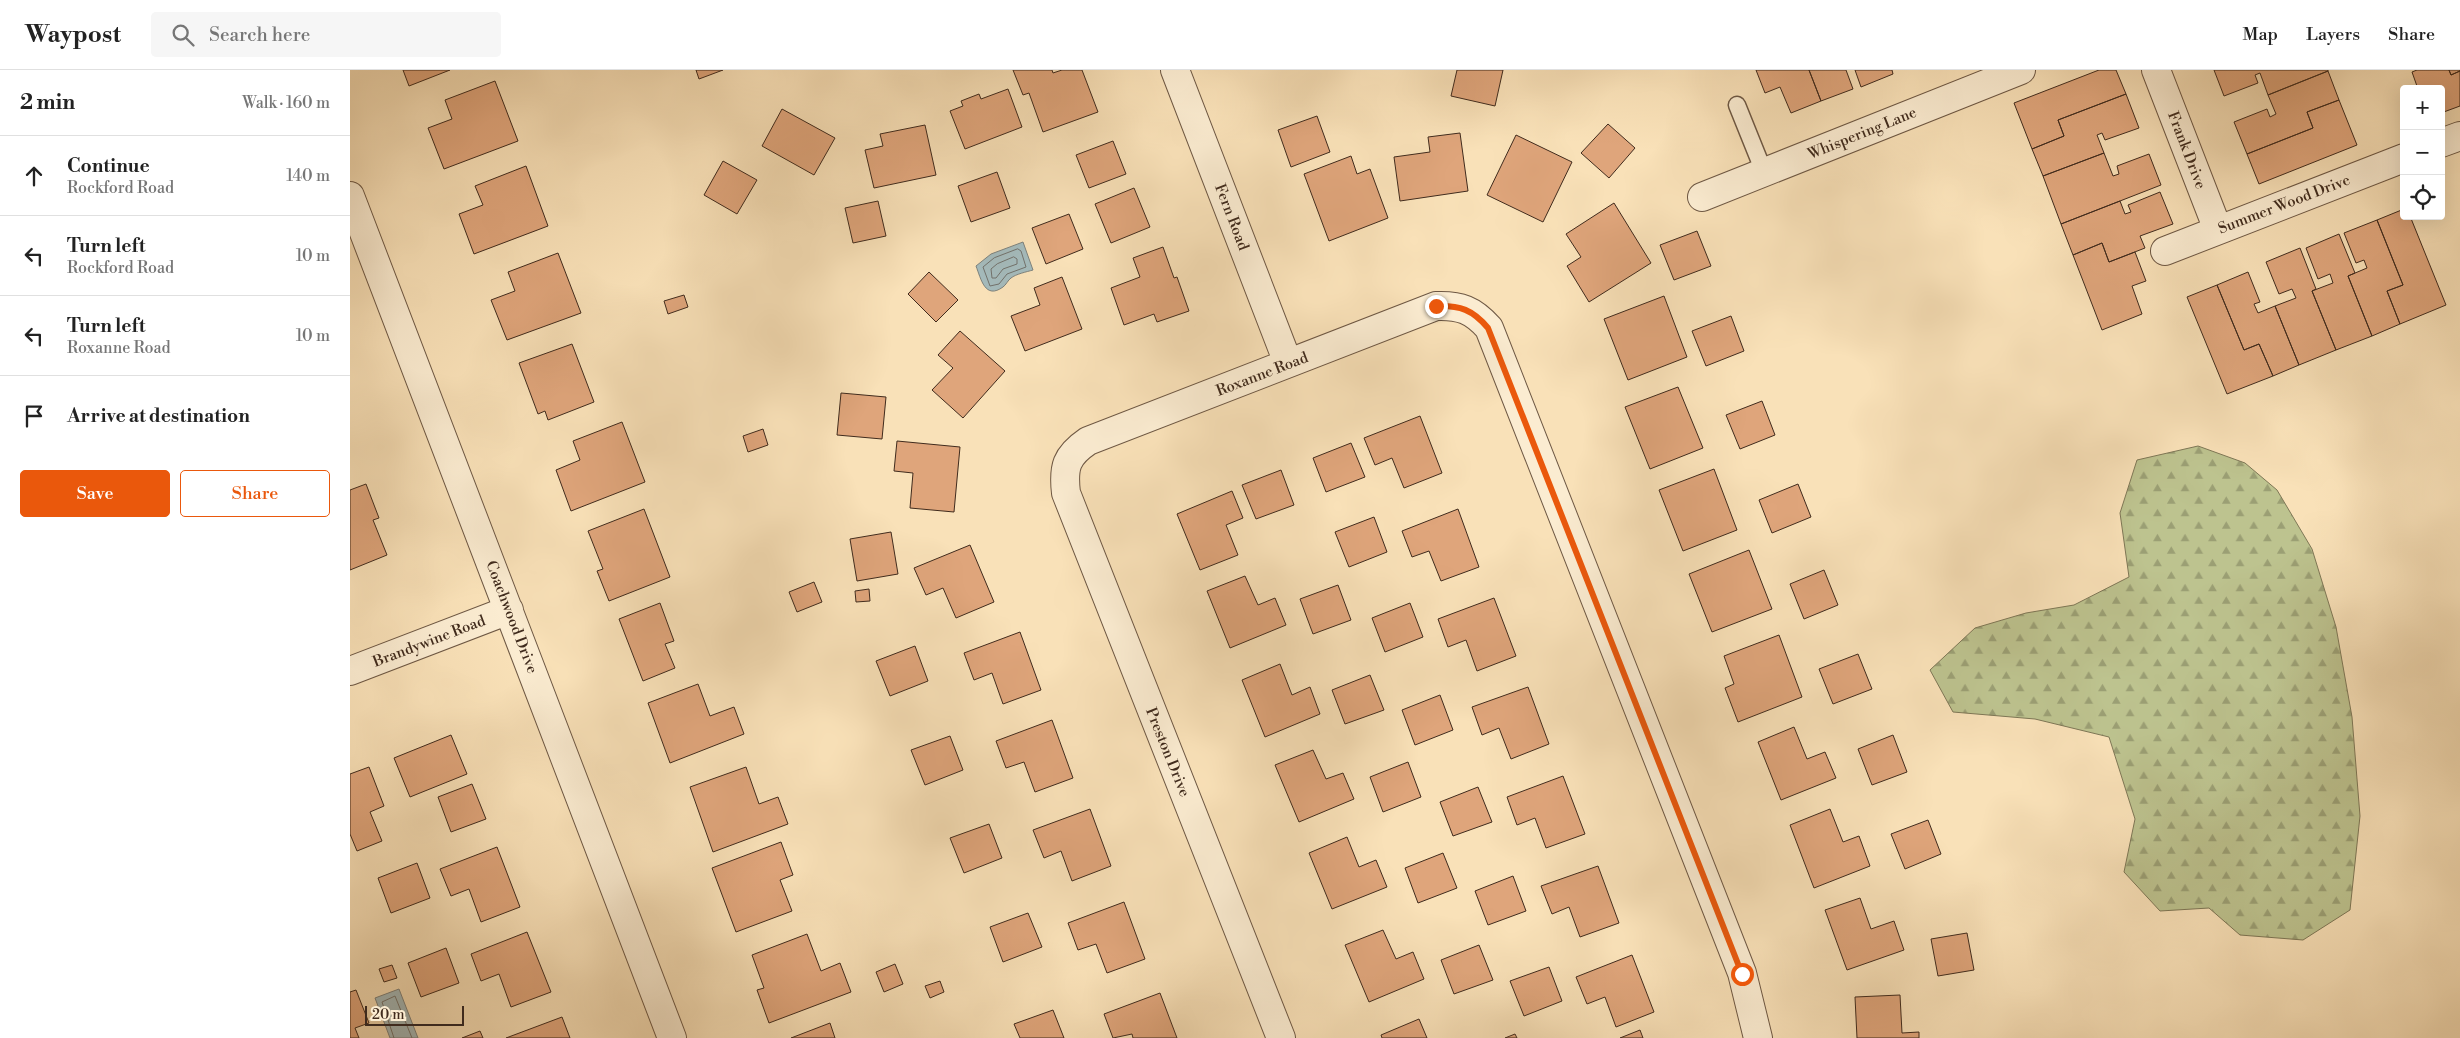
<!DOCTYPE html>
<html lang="en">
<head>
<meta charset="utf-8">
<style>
	body { margin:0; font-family:"Libre Bodoni",serif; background:#f6f6f6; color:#222 }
	.controls { position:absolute; right:15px; top:15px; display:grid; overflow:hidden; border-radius:5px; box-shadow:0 5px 20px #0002 }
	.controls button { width:45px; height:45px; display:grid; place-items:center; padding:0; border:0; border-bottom:1px solid #e0e0e0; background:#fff; color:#222; font:25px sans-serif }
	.scale { position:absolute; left:15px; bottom:12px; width:99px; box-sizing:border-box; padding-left:5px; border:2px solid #402b1d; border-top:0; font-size:14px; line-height:18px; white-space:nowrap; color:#402b1d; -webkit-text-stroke:4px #fbecd1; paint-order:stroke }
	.stop { position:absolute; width:15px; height:15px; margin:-11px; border:4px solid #ea580c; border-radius:50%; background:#fff }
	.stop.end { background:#ea580c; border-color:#fff; box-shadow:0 1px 5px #0008 }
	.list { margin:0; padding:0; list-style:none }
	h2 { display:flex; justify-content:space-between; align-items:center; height:65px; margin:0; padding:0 20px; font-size:21px }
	h2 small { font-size:16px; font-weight:400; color:#767676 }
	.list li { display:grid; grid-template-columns:32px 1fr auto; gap:15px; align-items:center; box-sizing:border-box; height:80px; padding:0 20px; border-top:1px solid #e0e0e0 }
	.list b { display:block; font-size:19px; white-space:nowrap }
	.list p { margin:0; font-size:16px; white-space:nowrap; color:#767676 }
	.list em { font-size:16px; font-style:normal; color:#767676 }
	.actions { display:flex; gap:10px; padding:15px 20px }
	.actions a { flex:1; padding:11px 0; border:1px solid #ea580c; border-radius:5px; text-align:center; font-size:18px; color:#ea580c }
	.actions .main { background:#ea580c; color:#fff }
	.icon { flex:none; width:28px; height:28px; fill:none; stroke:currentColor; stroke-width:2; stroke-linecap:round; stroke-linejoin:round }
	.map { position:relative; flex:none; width:2110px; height:968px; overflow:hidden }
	header { display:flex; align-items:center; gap:30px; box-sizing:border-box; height:70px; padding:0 25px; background:#fff; border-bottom:1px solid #e0e0e0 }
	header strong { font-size:24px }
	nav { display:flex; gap:28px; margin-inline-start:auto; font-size:18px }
	.search { width:350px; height:45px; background:#f6f6f6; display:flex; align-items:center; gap:12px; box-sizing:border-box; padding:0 18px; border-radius:5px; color:#767676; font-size:19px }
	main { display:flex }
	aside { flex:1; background:#fff }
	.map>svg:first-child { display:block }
	.forest { fill:url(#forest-firs); stroke:#7e7756 }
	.water { fill:#a4babb; stroke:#7c817c }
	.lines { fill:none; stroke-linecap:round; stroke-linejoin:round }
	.shore { stroke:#72726c; stroke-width:1 }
	.building { fill:#dfa57b; stroke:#402b1d }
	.service-casing { stroke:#6e5844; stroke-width:19 }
	.minor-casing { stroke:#6e5844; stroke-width:30 }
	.service { stroke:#fbecd1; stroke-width:16 }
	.minor { stroke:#fbecd1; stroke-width:28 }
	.route { stroke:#ea580c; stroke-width:6 }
	.labels { text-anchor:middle; stroke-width:5; stroke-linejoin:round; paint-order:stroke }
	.street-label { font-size:15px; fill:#402b1d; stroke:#fbecd1 }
</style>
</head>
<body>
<header>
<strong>Waypost</strong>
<div class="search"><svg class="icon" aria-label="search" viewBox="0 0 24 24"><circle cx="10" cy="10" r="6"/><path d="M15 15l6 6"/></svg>Search here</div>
<nav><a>Map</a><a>Layers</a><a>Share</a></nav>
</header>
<main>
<aside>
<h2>2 min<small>Walk · 160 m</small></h2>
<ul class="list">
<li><svg class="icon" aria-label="ahead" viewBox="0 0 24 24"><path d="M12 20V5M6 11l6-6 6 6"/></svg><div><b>Continue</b><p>Rockford Road</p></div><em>140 m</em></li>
<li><svg class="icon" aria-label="left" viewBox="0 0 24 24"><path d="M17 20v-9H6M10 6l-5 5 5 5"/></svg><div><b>Turn left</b><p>Rockford Road</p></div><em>10 m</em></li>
<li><svg class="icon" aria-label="left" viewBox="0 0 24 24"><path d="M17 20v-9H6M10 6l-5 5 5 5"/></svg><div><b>Turn left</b><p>Roxanne Road</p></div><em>10 m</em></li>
<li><svg class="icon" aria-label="arrive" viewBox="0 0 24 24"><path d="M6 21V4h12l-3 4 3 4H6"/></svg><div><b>Arrive at destination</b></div></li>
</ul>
<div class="actions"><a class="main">Save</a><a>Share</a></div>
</aside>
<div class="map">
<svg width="2110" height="968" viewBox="0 0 2110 968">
	<defs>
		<pattern id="forest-firs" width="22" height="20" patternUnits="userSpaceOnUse" patternTransform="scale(1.25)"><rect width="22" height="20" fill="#bdc38f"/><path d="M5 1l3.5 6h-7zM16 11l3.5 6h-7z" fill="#9b9f74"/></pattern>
	</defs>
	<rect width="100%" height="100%" fill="#f9e1b8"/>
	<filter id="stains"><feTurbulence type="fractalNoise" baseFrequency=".004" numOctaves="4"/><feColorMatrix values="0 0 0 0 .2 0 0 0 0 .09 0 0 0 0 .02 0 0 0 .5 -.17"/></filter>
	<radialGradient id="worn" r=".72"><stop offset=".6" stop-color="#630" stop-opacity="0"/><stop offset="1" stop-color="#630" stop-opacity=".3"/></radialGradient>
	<path class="forest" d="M1848,376l47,17 32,27 35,59 24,78 16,90 8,99 -10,94 -47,30 -63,-5 -31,-27 -49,3 -36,-39 11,-53 -26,-82 -74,-18 -82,-7 -23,-42 45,-42 51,-15 48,-8 55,-28 -9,-64 17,-53z"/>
	<path class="water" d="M673,172l10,28c-7,2 -17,4 -22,8 -3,2 -5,7 -8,9 -18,13 -22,-8 -27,-21l15,-12z
		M49,919l19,49h-28l-15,-40z"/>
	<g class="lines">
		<path class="shore" d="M668,179l3,2 5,16 -19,7 -8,10 -9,2 -7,-19 11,-9z
			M664,187l3,2v5l-14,5 -7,9h-4l-1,-9 6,-5z
			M44,968l-12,-36 13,-6 17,42"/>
	</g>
	<path class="building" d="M53,0h47l-41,16z
		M346,0h27l-24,9z
		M663,0h39l1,3 9,-3h20l16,42 -55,20 -14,-39 -6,2z
		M1107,0h46l-8,36 -44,-10z
		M1406,0h53l12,31 -30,12 -11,-26 -15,6z
		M1459,0h37l7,19 -32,12z
		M1505,0h37l1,4 -32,13z
		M1749,0h17l10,24 -68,26 6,16 -32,13 -18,-46z
		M1864,0h114v1l-60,24 -8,-22 -5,2 3,8 -34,13z
		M2067,0h32l2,5 9,-4v35l-19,7v-24h-23l-6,-17z
		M2099,0h11v1l-9,4z
		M1978,1l11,29 -32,12 6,16 -66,26 -13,-32 33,-13 3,8 6,-3 -8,-19z
		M145,11l23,60 -74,28 -16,-41 24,-9 -7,-19z
		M658,19l14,38 -57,22 -15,-38 13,-5 -2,-5 18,-7 2,5z
		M1776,24l13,34 -34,12 -3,-7 -5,2 7,18 -61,23 -11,-27 32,-13 -6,-16z
		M1989,30l18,45 -98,39 -12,-30 66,-26 -6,-16z
		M432,39l53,29 -21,37 -52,-29z
		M967,46l13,36 -39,15 -13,-37z
		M1258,54l27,24 -26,30 -28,-25z
		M575,55l11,50 -62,13 -9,-38 18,-4 -3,-12z
		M1110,63l8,58 -68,10 -6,-44 36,-5 -2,-15z
		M1166,65l56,27 -29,60 -56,-27z
		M763,71l13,33 -37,14 -13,-33z
		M1754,83l9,23 6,-2 -2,-8 32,-12 12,31 -100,39 -18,-48z
		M1001,86l6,18 13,-5 18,49 -59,23 -25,-67z
		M373,91l34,19 -20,34 -33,-19z
		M176,96l22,60 -74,28 -15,-40 24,-9 -8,-19z
		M647,102l13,36 -39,14 -13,-36z
		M784,118l16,39 -39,16 -16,-39z
		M1810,122l13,32 -33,12 5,12 -36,14 -7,-19 -29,12 -12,-31 59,-23 5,13 6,-2 -3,-7z
		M528,131l8,35 -33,7 -8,-35z
		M1264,133l37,60 -62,39 -22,-36 14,-9 -15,-23z
		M2054,139v7h6l36,89 -46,19 -13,-33 16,-6 -26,-65z
		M719,144l14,35 -37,15 -14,-36z
		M2027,150l26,65 -16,6 13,33 -28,12 -24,-60 19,-8 -3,-8 -8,3 -12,-30z
		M1347,161l14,35 -37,14 -14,-35z
		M1989,164l16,39 -7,3 24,60 -36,14 -24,-59 21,-8 -3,-9 -12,5 -12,-31z
		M1752,173l7,19 26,-10 11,29 -14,5 10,28 -40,16 -29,-75z
		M813,177l11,31 3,-1 12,34 -32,11 -3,-8 -30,11 -13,-37 29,-11 -7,-19z
		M1950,178l16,41 -4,2 24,59 -37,15 -24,-59 21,-8 -4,-9 -13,5 -13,-32z
		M208,183l23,60 -74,27 -16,-40 24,-9 -7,-19z
		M579,202l29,28 -22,22 -28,-28z
		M1898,202l12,30 -6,2 4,9 17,-7 24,59 -26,11 -14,-32 -15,6 -27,-65z
		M712,207l20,52 -57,22 -14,-35 29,-11 -6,-17z
		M1867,215l27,65 15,-6 14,32 -46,18 -40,-97z
		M334,225l4,12 -20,7 -4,-13z
		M1314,226l23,61 -59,23 -24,-61z
		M1381,246l13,35 -38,15 -14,-35z
		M610,261l45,40 -42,47 -31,-28 21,-22 -15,-13z
		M222,274l22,58 -46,18 -3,-9 -7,3 -19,-51z
		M1328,317l25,61 -53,21 -25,-62z
		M491,323l45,4 -4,42 -45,-4z
		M1412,331l13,34 -35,14 -14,-34z
		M1070,346l22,57 -38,15 -12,-30 -17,7 -11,-27z
		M272,352l23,60 -74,29 -15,-41 24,-10 -7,-19z
		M413,359l5,16 -20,7 -5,-16z
		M547,371l63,6 -6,65 -44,-4 3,-35 -19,-2z
		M1001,373l14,34 -39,15 -13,-34z
		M1364,399l23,61 -54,21 -24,-61z
		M931,400l13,35 -38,14 -14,-34z
		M16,414l13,34 -6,2 14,35 -37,15v-80z
		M1448,414l13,33 -39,16 -13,-33z
		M882,421l11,27 -17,7 12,30 -38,15 -23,-56z
		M294,439l26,68 -61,24 -12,-30 6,-2 -15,-38z
		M1108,439l21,58 -38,14 -12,-30 -17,6 -10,-26z
		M1024,447l13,35 -38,15 -14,-35z
		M541,462l7,42 -41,7 -7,-42z
		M620,475l24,57 -38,16 -13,-30 -17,7 -12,-27z
		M1399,480l23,59 -60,23 -23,-58z
		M1474,500l14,35 -34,14 -14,-35z
		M895,506l13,29 17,-7 11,27 -56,23 -23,-57z
		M464,512l8,20 -25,10 -8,-20z
		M988,515l13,35 -38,14 -13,-35z
		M519,519l1,12 -14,1 -1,-11z
		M1144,528l22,58 -39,15 -11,-31 -18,7 -10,-28z
		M310,533l14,38 -9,3 10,24 -32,13 -24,-62z
		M1060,533l13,34 -38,15 -13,-34z
		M670,562l21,58 -38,14 -11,-31 -18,7 -10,-27z
		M1429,565l23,62 -64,25 -13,-34 9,-4 -10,-28z
		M565,576l13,35 -38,15 -14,-35z
		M1508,584l14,35 -39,15 -14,-35z
		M930,594l12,31 18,-8 10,27 -55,23 -23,-57z
		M1020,605l14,35 -39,14 -13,-34z
		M348,614l12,32 24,-9 10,27 -74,29 -22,-60z
		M1178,617l21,57 -38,15 -12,-31 -17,7 -10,-28z
		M1090,625l13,35 -38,15 -13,-35z
		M702,650l21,58 -38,14 -11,-30 -18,6 -10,-27z
		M1444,657l13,32 18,-7 11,26 -55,22 -23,-58z
		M101,665l16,39 -57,23 -16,-39z
		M1543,665l14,37 -35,13 -14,-36z
		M600,666l13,34 -38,15 -14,-35z
		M963,680l13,29 17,-6 11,26 -55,23 -24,-57z
		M1058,692l13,35 -38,15 -13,-35z
		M19,697l15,39 -14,6 12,29 -25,10 -7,-17v-60z
		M396,697l13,37 19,-7 10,27 -75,28 -23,-65z
		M1213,706l22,58 -39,14 -11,-30 -18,7 -10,-28z
		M122,714l14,35 -35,13 -13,-35z
		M1128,717l14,35 -39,14 -13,-34z
		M740,739l21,57 -39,15 -11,-30 -17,7 -11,-28z
		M1480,739l13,33 16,-6 11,30 -56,22 -24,-63z
		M1578,750l13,34 -36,15 -14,-35z
		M639,754l13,34 -38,15 -14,-35z
		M997,767l12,30 17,-7 11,27 -55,22 -23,-56z
		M431,772l12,33 -13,5 12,31 -56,21 -24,-64z
		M147,777l23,60 -39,15 -12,-33 -18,7 -11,-27z
		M1093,783l14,35 -39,15 -13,-35z
		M67,793l13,35 -39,15 -13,-35z
		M1248,796l21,57 -39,14 -11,-30 -17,7 -11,-28z
		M1163,806l13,35 -38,14 -13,-34z
		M1510,828l11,31 23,-8 10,29 -57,20 -22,-60z
		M774,832l21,57 -38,14 -11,-29 -18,6 -10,-27z
		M678,843l14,34 -39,15 -13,-35z
		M1033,860l13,29 17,-7 11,27 -55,23 -24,-57z
		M177,862l24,60 -40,15 -12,-33 -18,7 -10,-27z
		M1617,863l7,37 -36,6 -7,-37z
		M457,864l14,37 19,-8 11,29 -82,31 -12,-33 7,-2 -12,-33z
		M1129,875l14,35 -39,14 -13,-34z
		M96,878l13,35 -38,14 -13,-34z
		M1282,885l22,57 -38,15 -11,-30 -18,7 -11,-27z
		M545,894l8,20 -19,8 -8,-20z
		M42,895l5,13 -13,4 -5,-13z
		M1199,897l13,34 -38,15 -14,-35z
		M590,911l4,11 -14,6 -5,-12z
		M6,920l13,33 -14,5 4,10h-9v-46z
		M810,923l17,45h-44l-1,-4 -19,4 -9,-24z
		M1550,925l2,38 17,-1v6h-62l-2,-41z
		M703,940l11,28h-44l-6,-14z
		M212,947l8,21h-64z
		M1069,949l8,19h-45l-1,-3z
		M480,953l5,15h-44z
		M1290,960l3,8h-23z
		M130,961l3,7h-21z
		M1165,964l2,4h-12z"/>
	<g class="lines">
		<g class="service-casing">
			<path id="service" d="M1387,35l27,67"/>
		</g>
		<g class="minor-casing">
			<path id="minor" d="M825,0l113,293
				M1806,0l62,160
				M2091,73l19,-7
				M0,126l322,842
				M1352,127l319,-127
				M1815,181l239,-93
				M0,601l159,-61
				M931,968l-215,-545c-3,-26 0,-37 22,-52l348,-135c24,-1 37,4 53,22l253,645 16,65"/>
		</g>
		<use href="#service" class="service"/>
		<use href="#minor" class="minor"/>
	</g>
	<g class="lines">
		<path class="route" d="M1086,236c24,-1 37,4 52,22l254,646"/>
	</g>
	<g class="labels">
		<g class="street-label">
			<text transform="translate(1512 63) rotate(-22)" y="5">Whispering Lane</text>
			<text transform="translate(1837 80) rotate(69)" y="5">Frank Drive</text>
			<text transform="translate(1934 134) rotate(-21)" y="5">Summer Wood Drive</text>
			<text transform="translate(882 147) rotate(69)" y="5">Fern Road</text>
			<text transform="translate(912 304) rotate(-21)" y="5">Roxanne Road</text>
			<text transform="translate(162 547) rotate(69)" y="5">Coachwood Drive</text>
			<text transform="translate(79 571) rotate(-21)" y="5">Brandywine Road</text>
			<text transform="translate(818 682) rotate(68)" y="5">Preston Drive</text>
		</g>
	</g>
	<rect width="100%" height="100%" filter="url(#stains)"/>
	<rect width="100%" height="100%" fill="url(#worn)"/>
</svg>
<div class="controls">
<button>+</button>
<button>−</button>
<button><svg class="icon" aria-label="locate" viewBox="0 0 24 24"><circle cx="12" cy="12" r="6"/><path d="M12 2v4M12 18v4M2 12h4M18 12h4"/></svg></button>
</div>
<div class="scale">20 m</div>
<div class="stop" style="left:1392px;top:904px"></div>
<div class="stop end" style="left:1086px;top:236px"></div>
</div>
</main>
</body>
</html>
